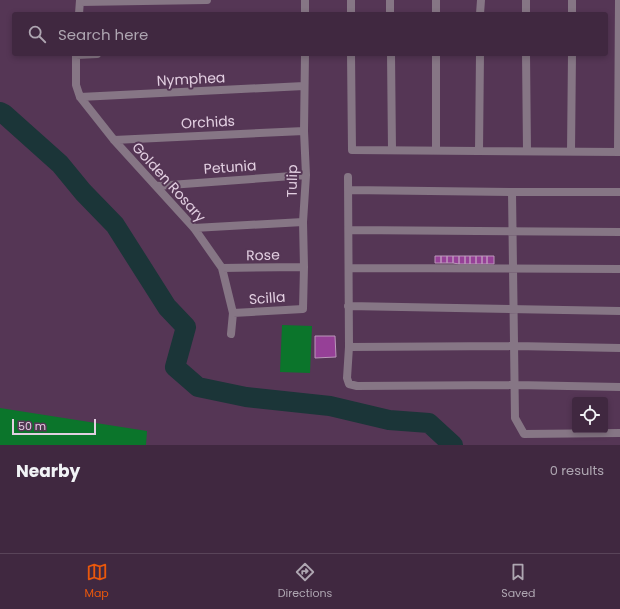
<!DOCTYPE html>
<html lang="en">
<head>
<meta charset="utf-8">
<style>
	body { margin:0; font-family:Poppins,sans-serif; background:#4b344b; color:#f1f3f6 }
	.controls { position:absolute; right:12px; bottom:12px; display:grid; overflow:hidden; border-radius:4px; box-shadow:0 2px 6px #0003 }
	.controls button { width:36px; height:36px; display:grid; place-items:center; padding:0; border:0; border-bottom:1px solid #594459; background:#402840; color:#f1f3f6; font:20px sans-serif }
	.scale { position:absolute; left:12px; bottom:10px; width:84px; box-sizing:border-box; padding-left:4px; border:2px solid #e2cfe1; border-top:0; font-size:11px; line-height:14px; white-space:nowrap; color:#e2cfe1; -webkit-text-stroke:3px #553655; paint-order:stroke }
	.list { margin:0; padding:0; list-style:none }
	h2 { display:flex; justify-content:space-between; align-items:center; height:52px; margin:0; padding:0 16px; font-size:17px }
	h2 small { font-size:13px; font-weight:400; color:#aea6b1 }
	.icon { flex:none; width:22px; height:22px; fill:none; stroke:currentColor; stroke-width:2; stroke-linecap:round; stroke-linejoin:round }
	.map { position:relative; flex:none; width:620px; height:445px; overflow:hidden }
	.search { position:absolute; background:#402840; box-shadow:0 2px 6px #0003; left:12px; right:12px; top:12px; height:44px; display:flex; align-items:center; gap:10px; box-sizing:border-box; padding:0 14px; border-radius:4px; color:#aea6b1; font-size:15px }
	.sheet { height:108px; background:#402840 }
	nav { display:flex; justify-content:space-around; align-items:center; box-sizing:border-box; height:56px; border-top:1px solid #594459; background:#402840; font-size:11px; color:#aea6b1 }
	nav a { display:grid; justify-items:center; gap:2px }
	nav .on { color:#ea580c }
	.map>svg:first-child { display:block }
	.green { fill:#0b752b }
	.lines { fill:none; stroke-linecap:round; stroke-linejoin:round }
	.river { stroke:#1b3538; stroke-width:20 }
	.building { fill:#964097; stroke:#bb97ba }
	.street { stroke:#867685; stroke-width:8 }
	.labels { text-anchor:middle; stroke-width:4; stroke-linejoin:round; paint-order:stroke }
	.street-label { font-size:14px; fill:#e2cfe1; stroke:#553655 }
</style>
</head>
<body>
<div class="map">
<svg width="620" height="445" viewBox="0 0 620 445">
	<rect width="100%" height="100%" fill="#553655"/>
	<path class="green" d="M282,325l30,1 -2,47 -30,-1z
		M0,408l147,23 -1,14h-146z"/>
	<g class="lines">
		<path class="river" d="M0,112l4,2 56,50 23,28 32,33 52,82 19,20 -11,40 23,20 48,10 84,9 59,14 40,3 24,22"/>
	</g>
	<path class="building" d="M435,256h6v7h-6z
		M441,256h6v7h-6z
		M447,256h6v7h-6z
		M453,256h6v8l-6,-1z
		M459,256h6v8h-6z
		M465,256h5v8h-5z
		M470,256h6v8h-6z
		M476,256h6v8h-6z
		M482,256h5v8h-5z
		M487,256h7v8h-7z
		M315,336h20l1,21 -21,1z"/>
	<g class="lines">
		<path class="street" d="M351,0v14
			M390,0v14
			M436,0v14
			M526,0v14
			M80,2l127,-2
			M79,14l1,-14
			M305,14v-14
			M480,14l1,-14
			M572,14v-14
			M76,54v31l4,12 34,43 80,88 28,40 11,45 -2,21
			M351,54l1,96 268,2
			M391,54l1,96
			M436,54v96
			M526,54l1,97
			M76,55l21,-1
			M80,97l224,-11
			M114,140l190,-9
			M479,151l1,-97
			M571,151l1,-97
			M618,152l1,-152
			M348,177l1,170 -2,31 2,6 8,2 159,-1 104,2
			M156,186l150,-11
			M349,190l163,2h108
			M512,192l3,226 9,16 96,-1
			M194,228l109,-6
			M349,230l271,2
			M222,268l82,-1
			M349,268l271,1
			M348,306l272,5
			M233,313l70,-4 1,-42 -1,-45 3,-47 -2,-44 1,-77
			M349,347l166,-1 105,2"/>
	</g>
	<g class="labels">
		<g class="street-label">
			<text transform="translate(191 79) rotate(-3)" y="5">Nymphea</text>
			<text transform="translate(208 122) rotate(-3)" y="5">Orchids</text>
			<text transform="translate(230 167) rotate(-4)" y="5">Petunia</text>
			<text transform="translate(292 181) rotate(-89)" y="5">Tulip</text>
			<text transform="translate(169 182) rotate(48)" y="5">Golden Rosary</text>
			<text transform="translate(263 255) rotate(-1)" y="5">Rose</text>
			<text transform="translate(267 298) rotate(-4)" y="5">Scilla</text>
		</g>
	</g>
</svg>
<div class="controls">
<button><svg class="icon" aria-label="locate" viewBox="0 0 24 24"><circle cx="12" cy="12" r="6"/><path d="M12 2v4M12 18v4M2 12h4M18 12h4"/></svg></button>
</div>
<div class="scale">50 m</div>
<div class="search"><svg class="icon" aria-label="search" viewBox="0 0 24 24"><circle cx="10" cy="10" r="6"/><path d="M15 15l6 6"/></svg>Search here</div>
</div>
<section class="sheet">
<h2>Nearby<small>0 results</small></h2>
<ul class="list">
</ul>
</section>
<nav>
<a class="on"><svg class="icon" aria-label="map" viewBox="0 0 24 24"><path d="M3 6l6-2 6 2 6-2v14l-6 2-6-2-6 2zM9 4v14M15 6v14"/></svg>Map</a>
<a><svg class="icon" aria-label="directions" viewBox="0 0 24 24"><path d="M12 3l9 9-9 9-9-9zM9 14v-3h6M13 9l2 2-2 2"/></svg>Directions</a>
<a><svg class="icon" aria-label="saved" viewBox="0 0 24 24"><path d="M7 4h10v16l-5-4-5 4z"/></svg>Saved</a>
</nav>
</body>
</html>
